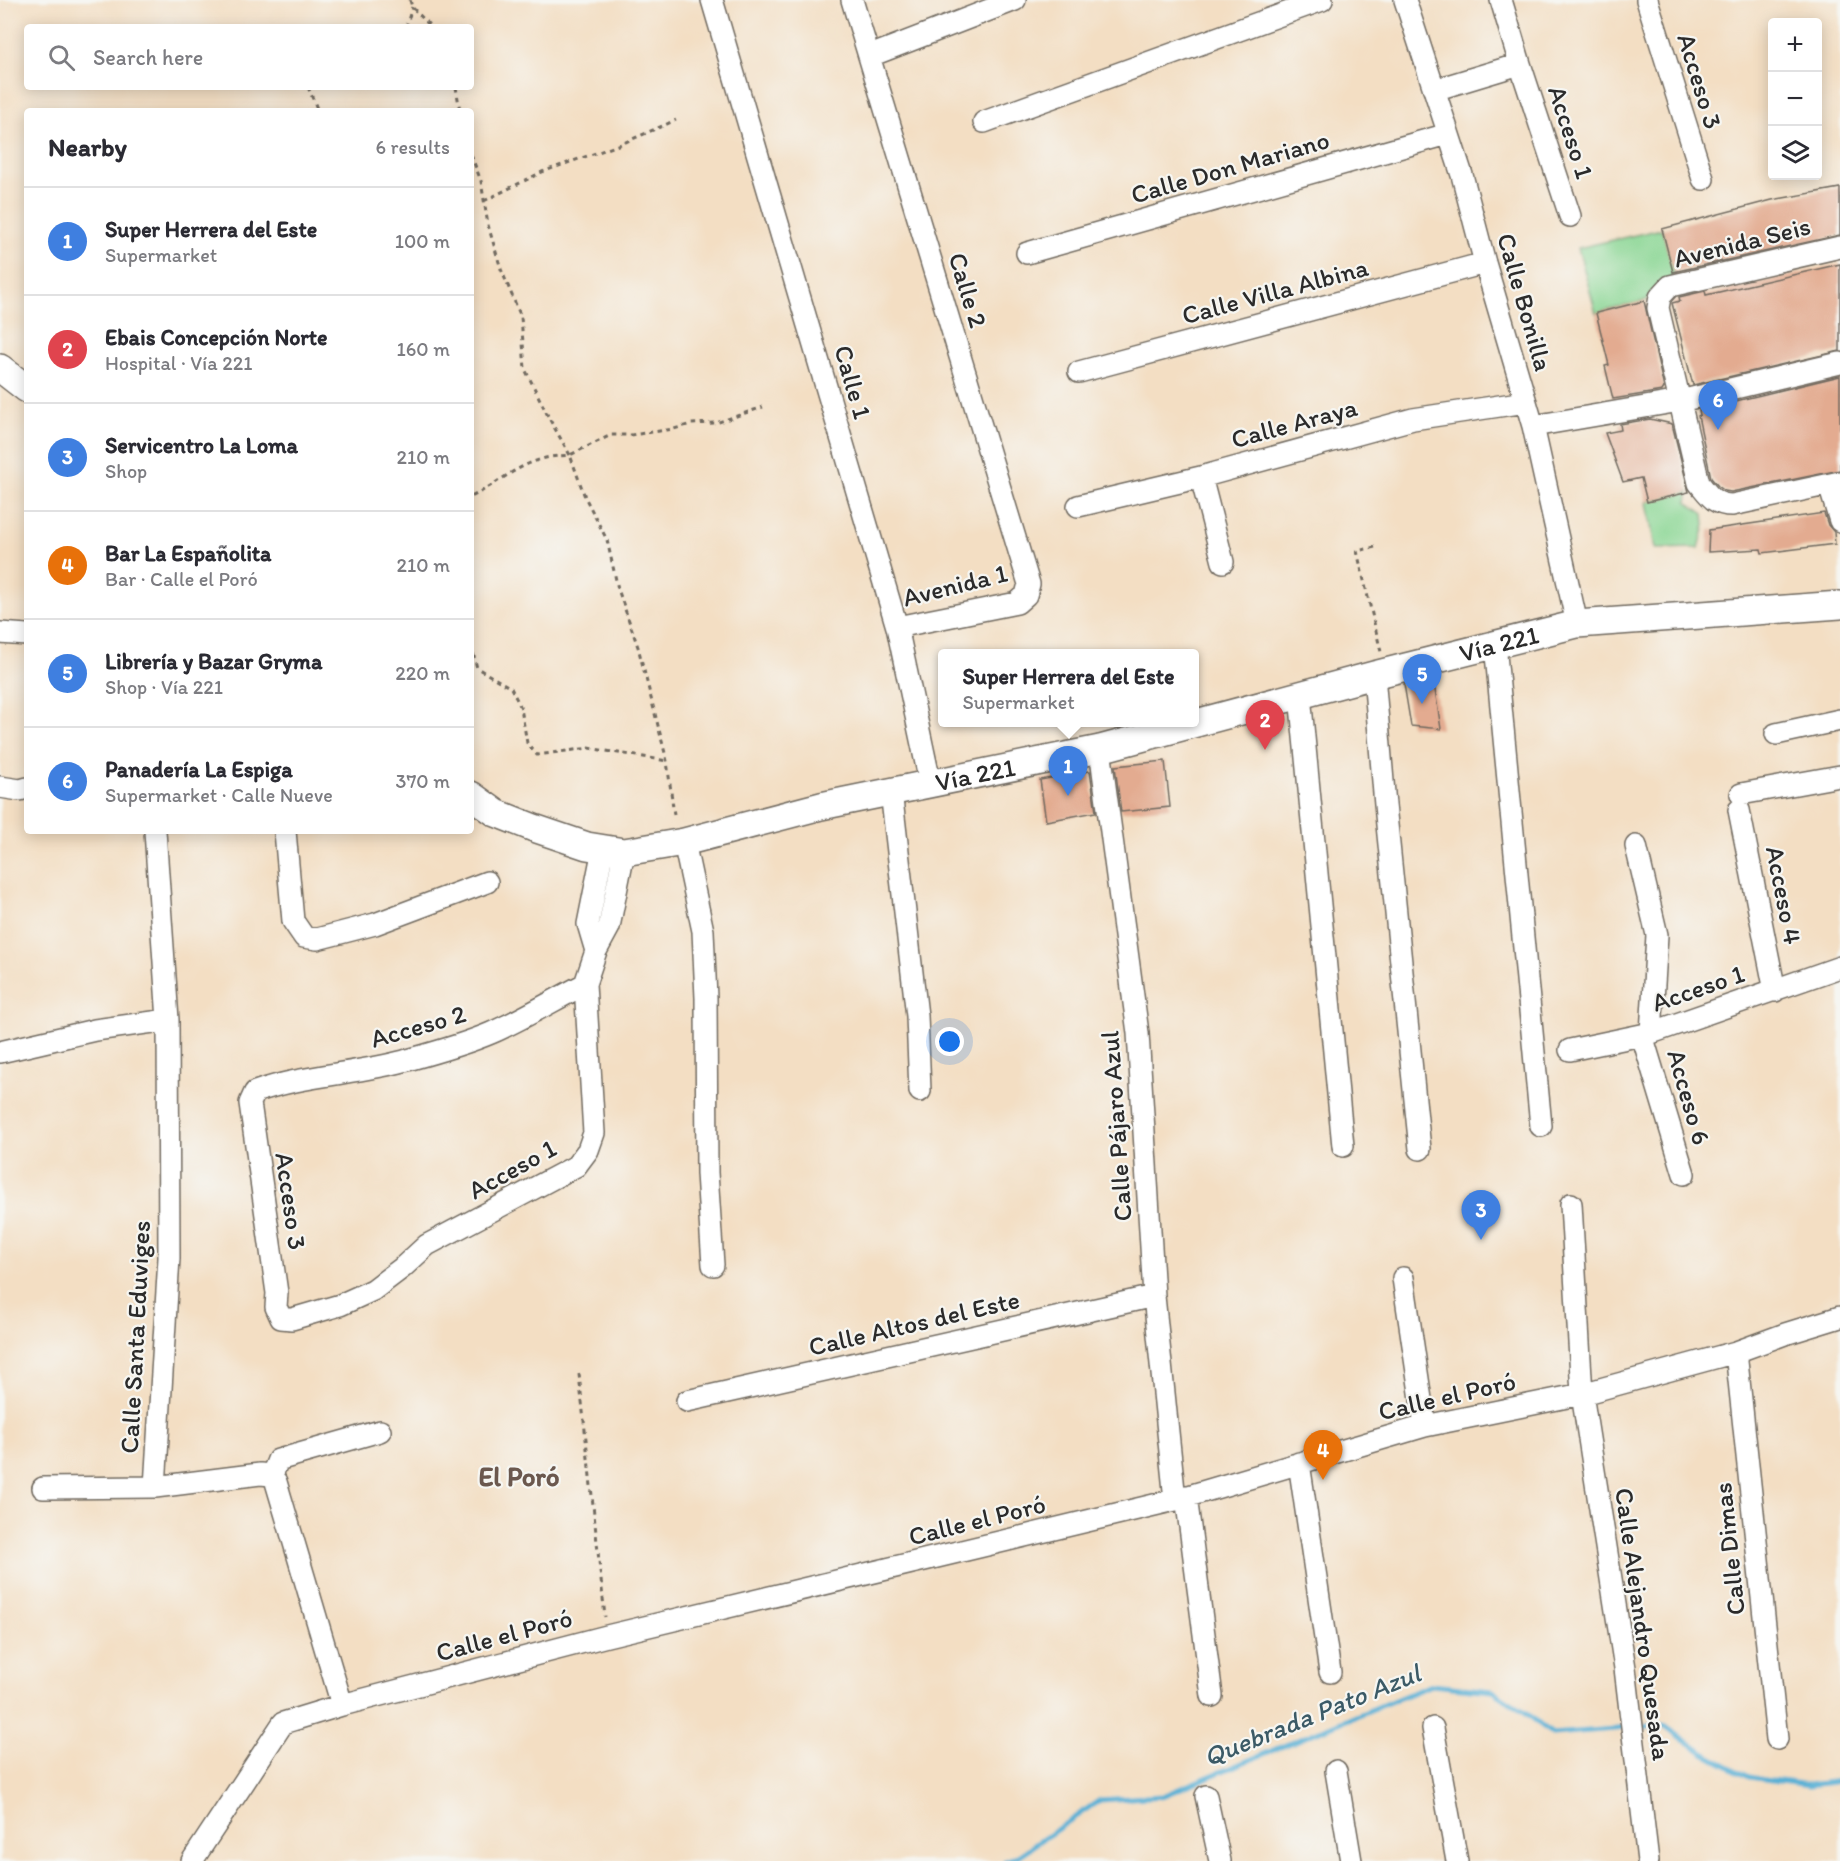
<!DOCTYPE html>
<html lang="en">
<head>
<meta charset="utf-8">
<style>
	body { margin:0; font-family:Itim,sans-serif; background:#f7f7f7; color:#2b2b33 }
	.controls { position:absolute; right:18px; top:18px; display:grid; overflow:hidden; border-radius:6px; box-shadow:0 3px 15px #0003 }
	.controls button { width:54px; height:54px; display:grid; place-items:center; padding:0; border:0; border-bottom:2px solid #e1e1e2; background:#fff; color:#2b2b33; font:30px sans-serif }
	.you { position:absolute; left:950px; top:1042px; width:21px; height:21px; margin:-15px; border:4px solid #fff; border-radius:50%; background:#1a73e8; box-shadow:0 0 0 9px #1a73e833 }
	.badge { display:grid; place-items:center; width:39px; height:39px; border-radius:50%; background:#c8321e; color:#fff; font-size:20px; font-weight:700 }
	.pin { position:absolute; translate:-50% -50px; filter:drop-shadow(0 2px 3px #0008) }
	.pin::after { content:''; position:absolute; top:32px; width:21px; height:18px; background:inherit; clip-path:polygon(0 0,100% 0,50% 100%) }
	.popup { position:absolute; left:938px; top:649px; width:261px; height:78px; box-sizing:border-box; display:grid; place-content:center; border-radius:6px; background:#fff; filter:drop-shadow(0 2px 4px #0005); font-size:20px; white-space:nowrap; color:#7c7c81 }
	.popup b { font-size:22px; color:#2b2b33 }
	.popup::after { content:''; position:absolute; left:50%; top:100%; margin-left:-12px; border:12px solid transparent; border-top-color:#fff }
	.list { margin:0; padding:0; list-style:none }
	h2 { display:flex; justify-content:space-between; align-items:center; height:78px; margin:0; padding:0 24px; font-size:26px }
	h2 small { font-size:20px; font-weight:400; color:#7c7c81 }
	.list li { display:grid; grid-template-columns:39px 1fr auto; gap:18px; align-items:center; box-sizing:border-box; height:108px; padding:0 24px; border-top:2px solid #e1e1e2 }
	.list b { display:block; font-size:22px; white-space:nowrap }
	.list p { margin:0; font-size:20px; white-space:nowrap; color:#7c7c81 }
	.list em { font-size:20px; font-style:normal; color:#7c7c81 }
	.icon { flex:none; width:33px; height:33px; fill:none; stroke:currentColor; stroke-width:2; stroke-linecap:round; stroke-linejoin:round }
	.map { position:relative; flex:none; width:1840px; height:1861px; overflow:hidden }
	.search { position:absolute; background:#fff; box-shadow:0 3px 15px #0003; left:24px; top:24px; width:450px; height:66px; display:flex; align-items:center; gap:15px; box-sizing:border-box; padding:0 21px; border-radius:6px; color:#7c7c81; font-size:22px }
	.panel { position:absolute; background:#fff; box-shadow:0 3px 15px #0003; left:24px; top:108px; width:450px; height:726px; border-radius:6px }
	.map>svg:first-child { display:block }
	.green { fill:#89d693; stroke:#5a805f; stroke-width:1.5 }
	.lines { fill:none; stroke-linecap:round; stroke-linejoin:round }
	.stream { stroke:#58b0d5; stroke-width:5 }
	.building { fill:#e3ab90 }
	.minor-casing { stroke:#716a60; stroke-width:24 }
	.major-casing { stroke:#716a60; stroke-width:30 }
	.path { stroke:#716a60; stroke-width:3; stroke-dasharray:4.5 4.5; stroke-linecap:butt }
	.minor { stroke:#fff; stroke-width:21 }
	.major { stroke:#fff; stroke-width:27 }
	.labels { text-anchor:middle; stroke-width:4.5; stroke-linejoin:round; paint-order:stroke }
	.street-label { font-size:26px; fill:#2b2b2b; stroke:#f6f6f2 }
	.neighbourhood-label { font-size:27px; font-weight:bold; fill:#6b584e; stroke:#f6f6f2 }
	.water-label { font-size:27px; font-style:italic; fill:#3b5a66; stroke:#f6f6f2 }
</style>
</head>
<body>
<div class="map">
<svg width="1840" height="1861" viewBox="0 0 1840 1861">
	<rect width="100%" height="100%" fill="#f6f6f2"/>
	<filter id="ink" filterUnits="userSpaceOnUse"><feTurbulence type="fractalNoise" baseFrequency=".0167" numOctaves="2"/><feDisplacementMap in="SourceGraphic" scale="12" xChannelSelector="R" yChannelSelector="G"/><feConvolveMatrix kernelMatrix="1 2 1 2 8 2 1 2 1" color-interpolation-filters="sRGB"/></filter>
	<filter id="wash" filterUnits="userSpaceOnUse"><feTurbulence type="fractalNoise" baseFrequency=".008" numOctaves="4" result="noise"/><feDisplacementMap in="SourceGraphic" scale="24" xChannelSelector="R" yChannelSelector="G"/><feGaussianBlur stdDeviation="1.35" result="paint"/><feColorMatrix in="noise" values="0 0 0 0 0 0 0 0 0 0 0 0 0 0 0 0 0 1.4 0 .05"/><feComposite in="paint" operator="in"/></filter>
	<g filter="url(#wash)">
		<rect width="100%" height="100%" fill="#f3dec3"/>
		<path class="green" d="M1662,229l12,46 -22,22 -8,4 -48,12 -18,-65z
			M1689,492l-2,10 17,12 1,11 -6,23 -44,1 -8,-47z"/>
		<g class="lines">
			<path class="stream" d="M1636,1727l27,-2 41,28 45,24 60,8 31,-4
				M1005,1861l13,-5 82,-56 62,-4 269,-111 62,6 32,21 27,22 75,-6"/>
		</g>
		<g id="blocks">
			<path class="building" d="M1840,188v47l-167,37 -11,-43 110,-29z
				M1840,264v87l-147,34 -21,-82 8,-2 -1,-4 26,-6 1,4z
				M1644,301l20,87 -2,3 -49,8 -8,-33 4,-1 -13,-52z
				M1840,376v94l-109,22 -6,-1 -7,-5 -7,-8 -13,-62 2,-1 -1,-5z
				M1650,419l22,5 17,68 -42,10 -6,-24 -18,4 -18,-49 16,-3 -1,-6z
				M1824,513l4,12 6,7 1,12 -73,9 -1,-4 -53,3 1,-22z
				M1433,677l8,52 -30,-3 -7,-42z
				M1165,761l5,46 -49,5 -6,-46z
				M1090,771l6,41 -50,9 -6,-41z"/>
		</g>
	</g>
	<g filter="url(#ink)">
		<use href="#blocks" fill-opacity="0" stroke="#716a60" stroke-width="1.5"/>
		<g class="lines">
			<g class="minor-casing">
				<path id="minor" d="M712,0l185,627 33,155
					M852,0l177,584 -3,11 -9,8 -120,24
					M1405,0l57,175 23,88 48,163 44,198
					M1501,0l19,64
					M1647,0l56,179
					M870,56l145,-56
					M1434,90l86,-26 50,152
					M984,122l338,-122
					M1840,247l-170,39 -10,11 -2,11 41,175c10,12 15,22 33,22l108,-23
					M1027,253l421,-119
					M1079,372l406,-109
					M1533,426l147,-25 160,-38
					M1201,477l22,85
					M1829,485l11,36
					M1078,506l123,-29 212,-58 113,-17
					M0,633l27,2
					M1495,644l46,482
					M1374,675l11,130 35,344
					M1300,695l43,451
					M1776,734l64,-14
					M1100,749l38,284 16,263 21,204
					M0,787l20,3 7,-2
					M891,791l26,225 3,75
					M1741,794l99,-18
					M1739,810l36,181
					M155,831l13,189 1,238 -14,229 105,-13 12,1 4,7 66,223
					M285,831l8,90 11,16 13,2 58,-15 112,-42
					M684,842l19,89 3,67 1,175 6,92
					M1636,846l21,89 -6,98
					M596,951l-8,-27 15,-75
					M585,984c-31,16 -62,35 -94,49 -28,12 -58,20 -87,28 -49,13 -102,14 -149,31l-5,11 27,190 -1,14 5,11 11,1 48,-14 33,-15 29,-22 25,-23 149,-79 12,-16 6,-17 -9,-149 11,-33 13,-24 15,-75
					M1642,1035l42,139
					M1570,1050l81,-17 189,-66
					M0,1052l95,-22 73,-10
					M1571,1204l11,190 43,274 23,193
					M1403,1278l22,148
					M1736,1352l41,387
					M687,1401l467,-105
					M1299,1463l31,209
					M272,1475l6,-15 102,-29
					M43,1488l112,-1
					M1186,1496l26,200
					M1433,1728l24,133
					M1336,1771l15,90
					M1206,1796l14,65
					M192,1861l91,-138 59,-18 265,-69 568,-136 250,-74 157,-32 154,-42 49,-18 55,-17"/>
			</g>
			<g class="major-casing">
				<g id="major">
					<path d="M0,368l27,21"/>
					<path id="s1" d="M471,795l25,18 38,15 53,18 37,6 60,-10 137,-36 279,-57 274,-74 203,-51 263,-19"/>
				</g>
			</g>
			<path class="path" d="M410,0l2,7 19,20
				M406,27l6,-20
				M308,87l10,24
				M456,87l4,24
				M471,155l10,26 7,44 13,44 20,48 4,52 25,51 20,35c-9,1 -19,1 -28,4 -26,7 -47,26 -71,38
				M484,201l58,-29 79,-28 55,-24
				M1375,547l-18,4 24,101
				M471,645l6,23 34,20 10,20 6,35 10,12 52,-7 78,13
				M674,815l-7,-54 -29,-114 -20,-58 -11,-49 -22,-43 -15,-42 41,-20h20l43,-6 17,-5 25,-1 47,-16
				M579,1374l26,243"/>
			<use href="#minor" class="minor"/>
			<use href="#major" class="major"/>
		</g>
	</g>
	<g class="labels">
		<g class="street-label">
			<text transform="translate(1700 81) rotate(73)" y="9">Acceso 3</text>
			<text transform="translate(1571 132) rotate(72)" y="9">Acceso 1</text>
			<text transform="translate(1230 167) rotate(-16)" y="9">Calle Don Mariano</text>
			<text transform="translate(1742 242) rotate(-14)" y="9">Avenida Seis</text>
			<text transform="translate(968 290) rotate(73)" y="9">Calle 2</text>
			<text transform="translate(1275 291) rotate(-15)" y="9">Calle Villa Albina</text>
			<text transform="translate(1525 302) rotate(74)" y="9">Calle Bonilla</text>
			<text transform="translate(853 382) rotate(74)" y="9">Calle 1</text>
			<text transform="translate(1294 423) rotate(-15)" y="9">Calle Araya</text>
			<text transform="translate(955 585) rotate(-14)" y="9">Avenida 1</text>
			<text dy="9" stroke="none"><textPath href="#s1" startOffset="1065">Vía 221</textPath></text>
			<text dy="9" stroke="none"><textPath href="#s1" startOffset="525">Vía 221</textPath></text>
			<text transform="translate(1784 895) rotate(79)" y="9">Acceso 4</text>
			<text transform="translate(1698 988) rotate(-19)" y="9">Acceso 1</text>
			<text transform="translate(418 1026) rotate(-16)" y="9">Acceso 2</text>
			<text transform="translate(1689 1097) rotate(74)" y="9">Acceso 6</text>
			<text transform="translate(1116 1126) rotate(-94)" y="9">Calle Pájaro Azul</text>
			<text transform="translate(512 1169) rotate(-29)" y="9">Acceso 1</text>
			<text transform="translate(291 1201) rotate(82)" y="9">Acceso 3</text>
			<text transform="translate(914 1323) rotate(-13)" y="9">Calle Altos del Este</text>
			<text transform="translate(135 1337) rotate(-87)" y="9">Calle Santa Eduviges</text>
			<text transform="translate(1447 1396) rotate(-13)" y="9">Calle el Poró</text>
			<text transform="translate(977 1520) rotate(-14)" y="9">Calle el Poró</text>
			<text transform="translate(1729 1549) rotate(-96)" y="9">Calle Dimas</text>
			<text transform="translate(1643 1624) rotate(82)" y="9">Calle Alejandro Quesada</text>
			<text transform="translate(504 1635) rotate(-15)" y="9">Calle el Poró</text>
		</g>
		<g class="neighbourhood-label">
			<text x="519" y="1486">El Poró</text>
		</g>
		<g class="water-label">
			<text transform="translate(1312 1715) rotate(-22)" y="9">Quebrada Pato Azul</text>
		</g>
	</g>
</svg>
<div class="controls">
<button>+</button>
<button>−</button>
<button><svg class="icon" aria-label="layers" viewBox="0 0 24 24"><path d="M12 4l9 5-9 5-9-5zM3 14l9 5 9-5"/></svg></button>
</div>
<div class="you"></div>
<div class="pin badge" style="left:1068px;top:796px;background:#3f7fe0">1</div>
<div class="popup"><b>Super Herrera del Este</b>Supermarket</div>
<div class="pin badge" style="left:1265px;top:750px;background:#e0444e">2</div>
<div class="pin badge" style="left:1481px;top:1240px;background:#3f7fe0">3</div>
<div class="pin badge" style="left:1323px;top:1480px;background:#e8710a">4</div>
<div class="pin badge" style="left:1422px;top:704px;background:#3f7fe0">5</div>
<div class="pin badge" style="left:1718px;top:430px;background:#3f7fe0">6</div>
<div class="search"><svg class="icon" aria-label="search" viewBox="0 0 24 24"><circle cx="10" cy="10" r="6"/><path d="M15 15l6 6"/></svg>Search here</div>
<section class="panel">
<h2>Nearby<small>6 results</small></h2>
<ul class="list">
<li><span class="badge" style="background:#3f7fe0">1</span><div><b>Super Herrera del Este</b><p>Supermarket</p></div><em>100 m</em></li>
<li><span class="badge" style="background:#e0444e">2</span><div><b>Ebais Concepción Norte</b><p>Hospital · Vía 221</p></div><em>160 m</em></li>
<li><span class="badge" style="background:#3f7fe0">3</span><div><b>Servicentro La Loma</b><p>Shop</p></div><em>210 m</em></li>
<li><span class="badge" style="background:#e8710a">4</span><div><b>Bar La Españolita</b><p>Bar · Calle el Poró</p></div><em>210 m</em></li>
<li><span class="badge" style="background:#3f7fe0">5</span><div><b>Librería y Bazar Gryma</b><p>Shop · Vía 221</p></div><em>220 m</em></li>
<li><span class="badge" style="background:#3f7fe0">6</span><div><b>Panadería La Espiga</b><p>Supermarket · Calle Nueve</p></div><em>370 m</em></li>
</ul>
</section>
</div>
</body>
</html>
